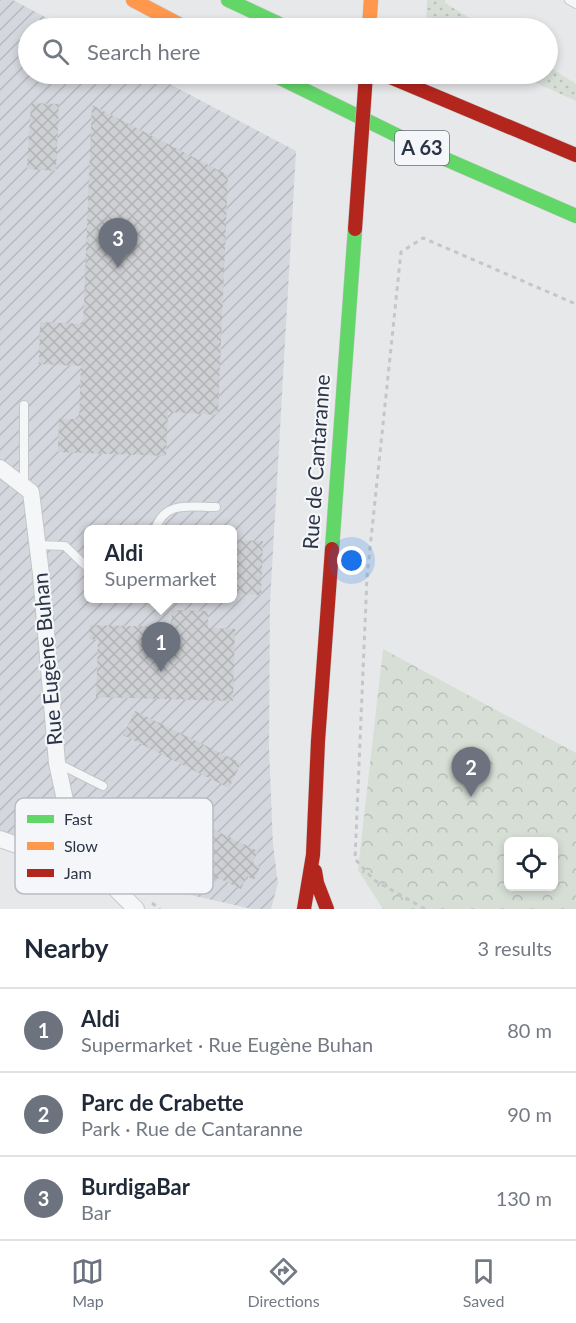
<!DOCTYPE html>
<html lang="en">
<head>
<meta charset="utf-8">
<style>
	body { margin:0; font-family:Lato,sans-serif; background:#f2f2f3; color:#1f2937 }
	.controls { position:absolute; right:18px; bottom:18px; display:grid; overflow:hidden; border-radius:9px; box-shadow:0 3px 9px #0003 }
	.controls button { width:54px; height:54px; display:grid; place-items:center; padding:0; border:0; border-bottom:2px solid #e0e1e3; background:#fff; color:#1f2937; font:30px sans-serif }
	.you { position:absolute; left:352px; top:561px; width:21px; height:21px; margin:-15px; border:4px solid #fff; border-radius:50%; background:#1a73e8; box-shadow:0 0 0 9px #1a73e833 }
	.badge { display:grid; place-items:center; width:39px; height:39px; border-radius:50%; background:#6c737f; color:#fff; font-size:20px; font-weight:700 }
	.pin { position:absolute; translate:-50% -50px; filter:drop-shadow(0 2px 3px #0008) }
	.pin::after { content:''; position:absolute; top:32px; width:21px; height:18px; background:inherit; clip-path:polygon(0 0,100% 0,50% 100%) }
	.popup { position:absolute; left:84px; top:525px; width:153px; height:78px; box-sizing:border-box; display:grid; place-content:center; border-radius:9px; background:#fff; filter:drop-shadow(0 2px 4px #0005); font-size:20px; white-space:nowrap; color:#747a83 }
	.popup b { font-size:22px; color:#1f2937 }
	.popup::after { content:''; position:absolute; left:50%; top:100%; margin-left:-12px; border:12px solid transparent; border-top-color:#fff }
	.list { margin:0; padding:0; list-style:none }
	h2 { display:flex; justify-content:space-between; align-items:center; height:78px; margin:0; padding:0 24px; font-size:26px }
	h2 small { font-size:20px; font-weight:400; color:#747a83 }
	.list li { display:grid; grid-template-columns:39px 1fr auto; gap:18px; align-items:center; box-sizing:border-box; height:84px; padding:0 24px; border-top:2px solid #e0e1e3 }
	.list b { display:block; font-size:22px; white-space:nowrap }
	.list p { margin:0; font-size:20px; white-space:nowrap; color:#747a83 }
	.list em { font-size:20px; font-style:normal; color:#747a83 }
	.icon { flex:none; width:33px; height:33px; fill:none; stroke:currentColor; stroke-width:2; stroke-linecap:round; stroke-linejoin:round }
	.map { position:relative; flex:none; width:576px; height:909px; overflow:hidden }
	.search { position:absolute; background:#fff; box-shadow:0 3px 9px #0003; left:18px; right:18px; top:18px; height:66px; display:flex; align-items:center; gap:15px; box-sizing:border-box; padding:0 21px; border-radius:33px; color:#747a83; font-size:22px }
	.sheet { height:330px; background:#fff }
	nav { display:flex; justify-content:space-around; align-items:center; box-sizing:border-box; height:84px; border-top:2px solid #e0e1e3; background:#fff; font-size:16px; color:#747a83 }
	nav a { display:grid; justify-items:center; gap:3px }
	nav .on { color:#6c737f }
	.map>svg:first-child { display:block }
	.industrial { fill:url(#industrial-furrows); fill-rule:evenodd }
	.grass { fill:url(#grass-dots) }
	.park { fill:url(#park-crowns); fill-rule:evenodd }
	.building { fill:url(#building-cross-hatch) }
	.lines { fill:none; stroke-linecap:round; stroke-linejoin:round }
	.lane-casing { stroke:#c4c6c8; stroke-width:10 }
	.street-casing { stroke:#c4c6c8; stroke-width:18 }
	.fast-casing { stroke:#c4c6c8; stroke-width:15 }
	.slow-casing { stroke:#c4c6c8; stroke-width:15 }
	.jam-casing { stroke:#c4c6c8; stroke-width:15 }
	.path { stroke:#c5c6ca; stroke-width:3; stroke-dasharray:4.5 4.5; stroke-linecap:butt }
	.lane { stroke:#f5f6f7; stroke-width:8 }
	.street { stroke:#f5f6f7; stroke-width:16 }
	.fast { stroke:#63d668; stroke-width:14 }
	.slow { stroke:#ff974d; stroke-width:14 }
	.jam { stroke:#b3261e; stroke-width:14 }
	.jam-bridge-casing { stroke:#c4c6c8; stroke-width:15; stroke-linecap:butt }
	.jam-bridge { stroke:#b3261e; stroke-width:14 }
	.labels { text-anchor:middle; stroke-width:4.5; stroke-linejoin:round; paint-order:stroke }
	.shield { fill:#f4f6f9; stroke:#676e7b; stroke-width:1.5 }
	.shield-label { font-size:20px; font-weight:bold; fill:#2b3445 }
	.street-label { font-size:21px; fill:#2b3445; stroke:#f4f6f9 }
	.key { fill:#f4f6f9; stroke:#b8bcc3; stroke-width:1.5 }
	.key-label { font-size:16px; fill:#2b3445 }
</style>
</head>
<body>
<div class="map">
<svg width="576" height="909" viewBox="0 0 576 909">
	<defs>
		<pattern id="industrial-furrows" width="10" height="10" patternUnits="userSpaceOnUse" patternTransform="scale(1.5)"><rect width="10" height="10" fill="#d4d7dd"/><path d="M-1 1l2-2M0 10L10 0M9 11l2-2" fill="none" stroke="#b6b9bf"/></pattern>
		<pattern id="grass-dots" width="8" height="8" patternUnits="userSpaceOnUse" patternTransform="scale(1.5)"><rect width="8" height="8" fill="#d6ded6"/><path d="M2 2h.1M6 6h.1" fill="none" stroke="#b8bfb9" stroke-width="1.8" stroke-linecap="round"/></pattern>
		<pattern id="park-crowns" width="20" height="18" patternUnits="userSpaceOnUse" patternTransform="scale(1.5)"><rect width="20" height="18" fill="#d6ded6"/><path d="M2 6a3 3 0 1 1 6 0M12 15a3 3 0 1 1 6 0" fill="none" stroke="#b8bfb9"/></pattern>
		<pattern id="building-cross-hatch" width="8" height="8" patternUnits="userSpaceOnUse" patternTransform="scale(1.5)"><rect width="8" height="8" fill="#ced0d3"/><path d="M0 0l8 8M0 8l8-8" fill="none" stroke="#b1b3b6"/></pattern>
	</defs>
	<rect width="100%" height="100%" fill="#e6e8ea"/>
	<path class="industrial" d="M0,0h13l53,28h-38v46h123l145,77 -26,452 -1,145 4,97 5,38 -7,26h-19l-105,-24 -34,1 -113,-47zM89,530h144v68h-144z"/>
	<path class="grass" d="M427,0h18v3l41,25h-60z
		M548,66l28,18v17l-59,-27h31z"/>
	<path class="park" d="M383,649l193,104v156h-193l-25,-39zM508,842h46v44h-46z"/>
	<path class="building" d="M31,103l28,1 -3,67 -29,-2z
		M92,105l136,70 -10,240 -50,-3 -2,44 -108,-4 1,-33h20l2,-53 -42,-2 1,-42 43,2z
		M233,540l30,1 -2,54 -28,-1z
		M172,610l36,1v17l27,1 -2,72 -137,-4 2,-57 -9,-1 1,-14 81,2z
		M135,711l106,52 -12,25 -106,-53z
		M152,800l106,51 -5,12 7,4 -6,13 -7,-4 -6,13 -25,-12 -2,6 -45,-21 3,-6 -29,-13 2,-5 -3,-1 5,-10 -12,-5 5,-13 7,3z"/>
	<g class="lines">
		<g class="lane-casing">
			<path id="lane" d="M569,0l7,4
				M24,485v-80
				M155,530c9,-30 36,-23 61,-23
				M38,545l27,1 24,23
				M57,763l46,23"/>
		</g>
		<g class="street-casing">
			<path id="street" d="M0,468l31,24 10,82 16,189 17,79 -2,21
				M0,839l86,30 27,17 23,23"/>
		</g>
		<g class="fast-casing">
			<path id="fast" d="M228,0l60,28
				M272,74l171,84 133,58
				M332,549l23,-320"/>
		</g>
		<g class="slow-casing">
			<path id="slow" d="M133,0l53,28
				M369,28l2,-28"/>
		</g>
		<g class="jam-casing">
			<path id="jam" d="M383,74l193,81
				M315,871l2,12 10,26
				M304,909l9,-54 5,-114 14,-192"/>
		</g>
		<path class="path" d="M20,829l1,-5 35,12
			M152,903l8,6
			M425,909l-51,-29 -19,-21 12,-282 34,-325 22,-14 153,66"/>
		<use href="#lane" class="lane"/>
		<use href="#street" class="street"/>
		<use href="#fast" class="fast"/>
		<use href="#slow" class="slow"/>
		<use href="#jam" class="jam"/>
		<g class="jam-bridge-casing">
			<path id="jam-bridge" d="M355,229l11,-155"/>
		</g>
		<use href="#jam-bridge" class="jam-bridge"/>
	</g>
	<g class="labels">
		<rect class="shield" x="395" y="131" width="54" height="34" rx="4.5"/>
		<g class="shield-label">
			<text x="422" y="155">A 63</text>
		</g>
		<g class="street-label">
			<text transform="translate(317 462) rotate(-86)" y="7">Rue de Cantaranne</text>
			<text transform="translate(48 659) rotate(-95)" y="7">Rue Eugène Buhan</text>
		</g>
	</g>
	<rect x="15" y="798" width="198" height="96" rx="9" class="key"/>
	<rect x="27" y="815" width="27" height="8" fill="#63d668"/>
	<rect x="27" y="842" width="27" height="8" fill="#ff974d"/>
	<rect x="27" y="869" width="27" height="8" fill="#b3261e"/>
	<g class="key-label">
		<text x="64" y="825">Fast</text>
		<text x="64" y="852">Slow</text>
		<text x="64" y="879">Jam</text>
	</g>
</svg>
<div class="controls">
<button><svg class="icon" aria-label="locate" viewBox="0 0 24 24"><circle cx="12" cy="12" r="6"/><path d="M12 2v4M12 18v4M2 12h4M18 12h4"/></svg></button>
</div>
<div class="you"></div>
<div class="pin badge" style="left:161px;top:672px">1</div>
<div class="popup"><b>Aldi</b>Supermarket</div>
<div class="pin badge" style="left:471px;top:797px">2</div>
<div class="pin badge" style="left:118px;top:268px">3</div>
<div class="search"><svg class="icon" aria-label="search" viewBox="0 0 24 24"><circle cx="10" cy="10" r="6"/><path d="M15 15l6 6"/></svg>Search here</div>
</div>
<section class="sheet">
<h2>Nearby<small>3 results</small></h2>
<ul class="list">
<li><span class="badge">1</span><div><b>Aldi</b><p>Supermarket · Rue Eugène Buhan</p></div><em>80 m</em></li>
<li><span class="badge">2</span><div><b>Parc de Crabette</b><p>Park · Rue de Cantaranne</p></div><em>90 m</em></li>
<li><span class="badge">3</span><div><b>BurdigaBar</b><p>Bar</p></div><em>130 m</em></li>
</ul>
</section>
<nav>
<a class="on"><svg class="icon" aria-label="map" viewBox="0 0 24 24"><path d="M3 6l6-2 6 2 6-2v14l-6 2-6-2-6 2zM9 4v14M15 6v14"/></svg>Map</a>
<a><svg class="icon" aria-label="directions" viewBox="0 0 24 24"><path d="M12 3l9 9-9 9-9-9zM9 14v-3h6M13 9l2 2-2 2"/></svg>Directions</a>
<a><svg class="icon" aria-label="saved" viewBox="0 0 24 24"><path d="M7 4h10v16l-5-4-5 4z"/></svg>Saved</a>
</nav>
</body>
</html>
